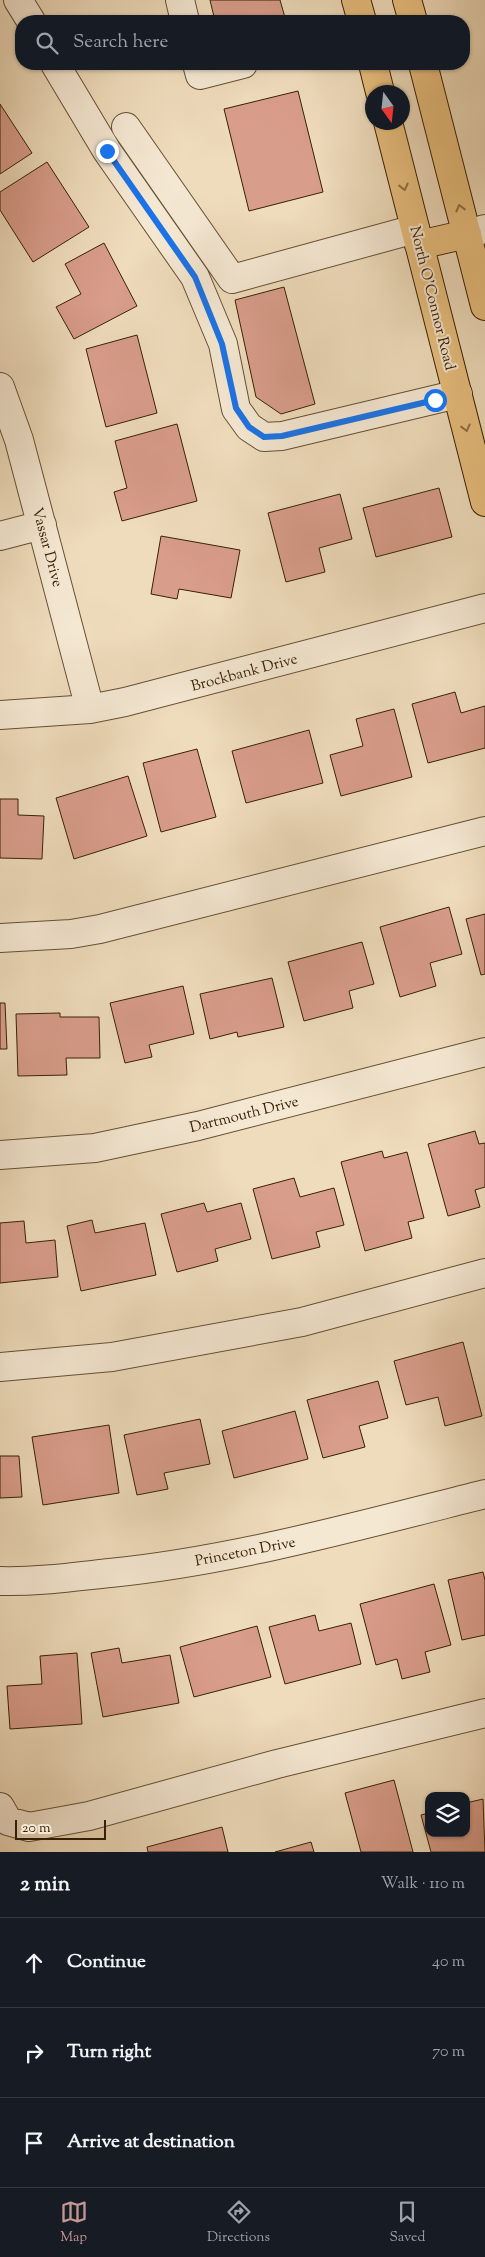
<!DOCTYPE html>
<html lang="en">
<head>
<meta charset="utf-8">
<style>
	body { margin:0; font-family:"Sorts Mill Goudy",serif; background:#242831; color:#f1f3f6 }
	.controls { position:absolute; right:15px; bottom:15px; display:grid; overflow:hidden; border-radius:10px; box-shadow:0 1px 4px #0004 }
	.controls button { width:45px; height:45px; display:grid; place-items:center; padding:0; border:0; border-bottom:1px solid #363941; background:#171b24; color:#f1f3f6; font:25px sans-serif }
	.compass { position:absolute; left:365px; top:85px; width:45px; height:45px; border-radius:50%; background:#171b24; box-shadow:0 1px 4px #0004; rotate:165deg }
	.scale { position:absolute; left:15px; bottom:12px; width:91px; box-sizing:border-box; padding-left:5px; border:2px solid #372105; border-top:0; font-size:14px; line-height:18px; white-space:nowrap; color:#372105; -webkit-text-stroke:4px #f5e8d3; paint-order:stroke }
	.stop { position:absolute; width:15px; height:15px; margin:-11px; border:4px solid #1a73e8; border-radius:50%; background:#fff }
	.stop.end { background:#1a73e8; border-color:#fff; box-shadow:0 1px 5px #0008 }
	.list { margin:0; padding:0; list-style:none }
	h2 { display:flex; justify-content:space-between; align-items:center; height:65px; margin:0; padding:0 20px; font-size:21px }
	h2 small { font-size:16px; font-weight:400; color:#9ea1a6 }
	.list li { display:grid; grid-template-columns:32px 1fr auto; gap:15px; align-items:center; box-sizing:border-box; height:90px; padding:0 20px; border-top:1px solid #363941 }
	.list b { display:block; font-size:19px; white-space:nowrap }
	.list em { font-size:16px; font-style:normal; color:#9ea1a6 }
	.icon { flex:none; width:28px; height:28px; fill:none; stroke:currentColor; stroke-width:2; stroke-linecap:round; stroke-linejoin:round }
	.map { position:relative; flex:none; width:485px; height:1852px; overflow:hidden }
	.search { position:absolute; background:#171b24; box-shadow:0 1px 4px #0004; left:15px; right:15px; top:15px; height:55px; display:flex; align-items:center; gap:12px; box-sizing:border-box; padding:0 18px; border-radius:20px; color:#9ea1a6; font-size:19px }
	.sheet { height:335px; background:#171b24 }
	nav { display:flex; justify-content:space-around; align-items:center; box-sizing:border-box; height:70px; border-top:1px solid #363941; background:#171b24; font-size:14px; color:#9ea1a6 }
	nav a { display:grid; justify-items:center; gap:2px }
	nav .on { color:#c59692 }
	.map>svg:first-child { display:block }
	.building { fill:#d99d8b; stroke:#372105 }
	.lines { fill:none; stroke-linecap:round; stroke-linejoin:round }
	.minor-casing { stroke:#655033; stroke-width:30 }
	.major-casing { stroke:#372105; stroke-width:30 }
	.minor { stroke:#f5e8d3; stroke-width:28 }
	.major { stroke:#e8be7e; stroke-width:28 }
	.oneway { stroke:#907042 }
	.route { stroke:#1a73e8; stroke-width:6 }
	.labels { text-anchor:middle; stroke-width:4; stroke-linejoin:round; paint-order:stroke }
	.street-label { font-size:15px; fill:#372105; stroke:#f5e8d3 }
</style>
</head>
<body>
<div class="map">
<svg width="485" height="1852" viewBox="0 0 485 1852">
	<rect width="100%" height="100%" fill="#efdcbc"/>
	<filter id="stains"><feTurbulence type="fractalNoise" baseFrequency=".004" numOctaves="4"/><feColorMatrix values="0 0 0 0 .2 0 0 0 0 .09 0 0 0 0 .02 0 0 0 .5 -.17"/></filter>
	<radialGradient id="worn" r=".72"><stop offset=".6" stop-color="#630" stop-opacity="0"/><stop offset="1" stop-color="#630" stop-opacity=".3"/></radialGradient>
	<path class="building" d="M210,0h70l6,21h-71z
		M298,91l25,101 -74,19 -25,-102z
		M0,104l32,49 -32,21z
		M47,162l42,65 -56,35 -33,-52v-18z
		M104,243l33,63 -63,33 -18,-32 25,-13 -16,-30z
		M284,287l31,117 -34,10 -25,-17 -21,-97z
		M137,335l20,78 -51,14 -20,-78z
		M177,424l20,77 -75,20 -8,-29 13,-4 -12,-47z
		M439,488l13,49 -76,20 -13,-49z
		M340,494l12,45 -33,9 6,24 -39,10 -18,-69z
		M161,536l79,14 -9,48 -52,-9 -2,10 -26,-5z
		M455,692l6,21 24,-7v42l-57,15 -16,-59z
		M394,709l18,68 -71,19 -11,-41 33,-9 -7,-27z
		M309,730l14,53 -77,20 -14,-52z
		M197,749l19,68 -55,15 -18,-69z
		M128,776l19,60 -73,23 -18,-61z
		M0,799h18v16l26,1 -2,43 -42,-1z
		M449,907l13,47 -32,9 6,23 -36,11 -20,-70z
		M485,914v60l-4,1 -15,-56z
		M362,942l12,42 -25,7 4,17 -49,13 -16,-59z
		M272,978l12,49 -46,10 -1,-5 -27,7 -10,-45z
		M183,986l11,48 -45,11 3,12 -27,6 -15,-60z
		M0,1003h5l2,46h-7z
		M60,1013v4h39l1,41h-34l1,17 -49,1 -2,-62z
		M475,1131l4,13 6,-1v44l-10,3 5,17 -32,9 -20,-72z
		M382,1151l2,7 23,-6 17,66 -16,4 4,16 -47,13 -24,-89z
		M294,1178l6,19 34,-9 10,37 -28,7 4,15 -48,12 -19,-70z
		M204,1203l3,9 34,-9 10,36 -36,10 3,12 -41,11 -16,-58z
		M92,1220l3,13 50,-10 11,52 -75,16 -14,-65z
		M24,1221l2,22 29,-3 3,37 -58,6v-60z
		M463,1342l19,74 -37,10 -7,-29 -32,8 -12,-44z
		M378,1381l10,37 -29,8 6,21 -42,11 -16,-58z
		M295,1411l13,48 -74,19 -12,-47z
		M200,1419l10,45 -46,9 4,16 -31,6 -13,-60z
		M109,1425l10,68 -76,12 -11,-68z
		M0,1456h19l3,41 -22,1z
		M483,1572l2,8v55l-23,5 -14,-60z
		M434,1584l17,61 -26,7 5,20 -28,7 -5,-20 -21,6 -16,-61z
		M315,1615l4,16 32,-8 10,41 -76,20 -16,-57z
		M257,1626l14,51 -77,20 -14,-50z
		M119,1648l3,15 48,-8 9,48 -76,14 -12,-64z
		M77,1653l5,71 -72,5 -3,-43 35,-2 -2,-28z
		M394,1780l19,72h-52l-16,-59z
		M483,1799l2,53h-54l-10,-37 8,-2v20h37v-30z
		M222,1827l6,25h-80l-1,-5z
		M311,1842l3,10h-39z"/>
	<g class="lines">
		<g class="minor-casing">
			<path id="minor" d="M18,0l13,21
				M180,0l5,21
				M55,64l52,87 88,126 28,67 13,65 13,18 15,10 18,-1 176,-42
				M197,64l3,11 43,-11
				M126,127l106,152 183,-50
				M467,234l18,-5
				M0,387l19,53 71,269
				M0,536l42,-11
				M0,715l90,-6 35,-7 360,-94
				M0,938l71,-4 29,-5 385,-98
				M0,1155l95,-7 103,-22 287,-74
				M0,1367l112,-10 190,-35 183,-49
				M0,1581c37,1 73,-4 110,-8 127,-13 251,-48 375,-79
				M0,1807l8,14 21,6 60,-11 188,-52 208,-51"/>
		</g>
		<g class="major-casing">
			<path id="major" d="M356,0l6,21
				M407,0l6,21
				M373,64l7,28
				M423,64l62,242
				M388,122l97,380
				M419,245l48,-11"/>
		</g>
		<use href="#minor" class="minor"/>
		<use href="#major" class="major"/>
	</g>
	<defs><path id="oneway-chevron" d="M-2-3.5L2.5 0L-2 3.5" fill="none" stroke-width="1.6" stroke-linecap="round" stroke-linejoin="round" transform="scale(1.25)"/></defs>
	<g class="oneway">
		<use href="#oneway-chevron" transform="translate(404 187) rotate(76)"/>
		<use href="#oneway-chevron" transform="translate(460 208) rotate(-104)"/>
		<use href="#oneway-chevron" transform="translate(466 428) rotate(76)"/>
	</g>
	<g class="lines">
		<path class="route" d="M107,151l88,126 27,67 14,64 13,19 15,10 18,-1 153,-36"/>
	</g>
	<g class="labels">
		<g class="street-label">
			<text transform="translate(433 298) rotate(76)" y="5">North O'Connor Road</text>
			<text transform="translate(48 547) rotate(75)" y="5">Vassar Drive</text>
			<text transform="translate(244 672) rotate(-15)" y="5">Brockbank Drive</text>
			<text transform="translate(244 1114) rotate(-14)" y="5">Dartmouth Drive</text>
			<text transform="translate(245 1551) rotate(-11)" y="5">Princeton Drive</text>
		</g>
	</g>
	<rect width="100%" height="100%" filter="url(#stains)"/>
	<rect width="100%" height="100%" fill="url(#worn)"/>
</svg>
<div class="controls">
<button><svg class="icon" aria-label="layers" viewBox="0 0 24 24"><path d="M12 4l9 5-9 5-9-5zM3 14l9 5 9-5"/></svg></button>
</div>
<svg class="compass" viewBox="-18 -18 36 36"><path d="M0-13l5 13h-10z" fill="#e53935"/><path d="M0 13l5-13h-10z" fill="#9ea1a6"/></svg>
<div class="scale">20 m</div>
<div class="stop" style="left:435px;top:400px"></div>
<div class="stop end" style="left:107px;top:151px"></div>
<div class="search"><svg class="icon" aria-label="search" viewBox="0 0 24 24"><circle cx="10" cy="10" r="6"/><path d="M15 15l6 6"/></svg>Search here</div>
</div>
<section class="sheet">
<h2>2 min<small>Walk · 110 m</small></h2>
<ul class="list">
<li><svg class="icon" aria-label="ahead" viewBox="0 0 24 24"><path d="M12 20V5M6 11l6-6 6 6"/></svg><div><b>Continue</b></div><em>40 m</em></li>
<li><svg class="icon" aria-label="right" viewBox="0 0 24 24"><path d="M7 20v-9h11M14 6l5 5-5 5"/></svg><div><b>Turn right</b></div><em>70 m</em></li>
<li><svg class="icon" aria-label="arrive" viewBox="0 0 24 24"><path d="M6 21V4h12l-3 4 3 4H6"/></svg><div><b>Arrive at destination</b></div></li>
</ul>
</section>
<nav>
<a class="on"><svg class="icon" aria-label="map" viewBox="0 0 24 24"><path d="M3 6l6-2 6 2 6-2v14l-6 2-6-2-6 2zM9 4v14M15 6v14"/></svg>Map</a>
<a><svg class="icon" aria-label="directions" viewBox="0 0 24 24"><path d="M12 3l9 9-9 9-9-9zM9 14v-3h6M13 9l2 2-2 2"/></svg>Directions</a>
<a><svg class="icon" aria-label="saved" viewBox="0 0 24 24"><path d="M7 4h10v16l-5-4-5 4z"/></svg>Saved</a>
</nav>
</body>
</html>
